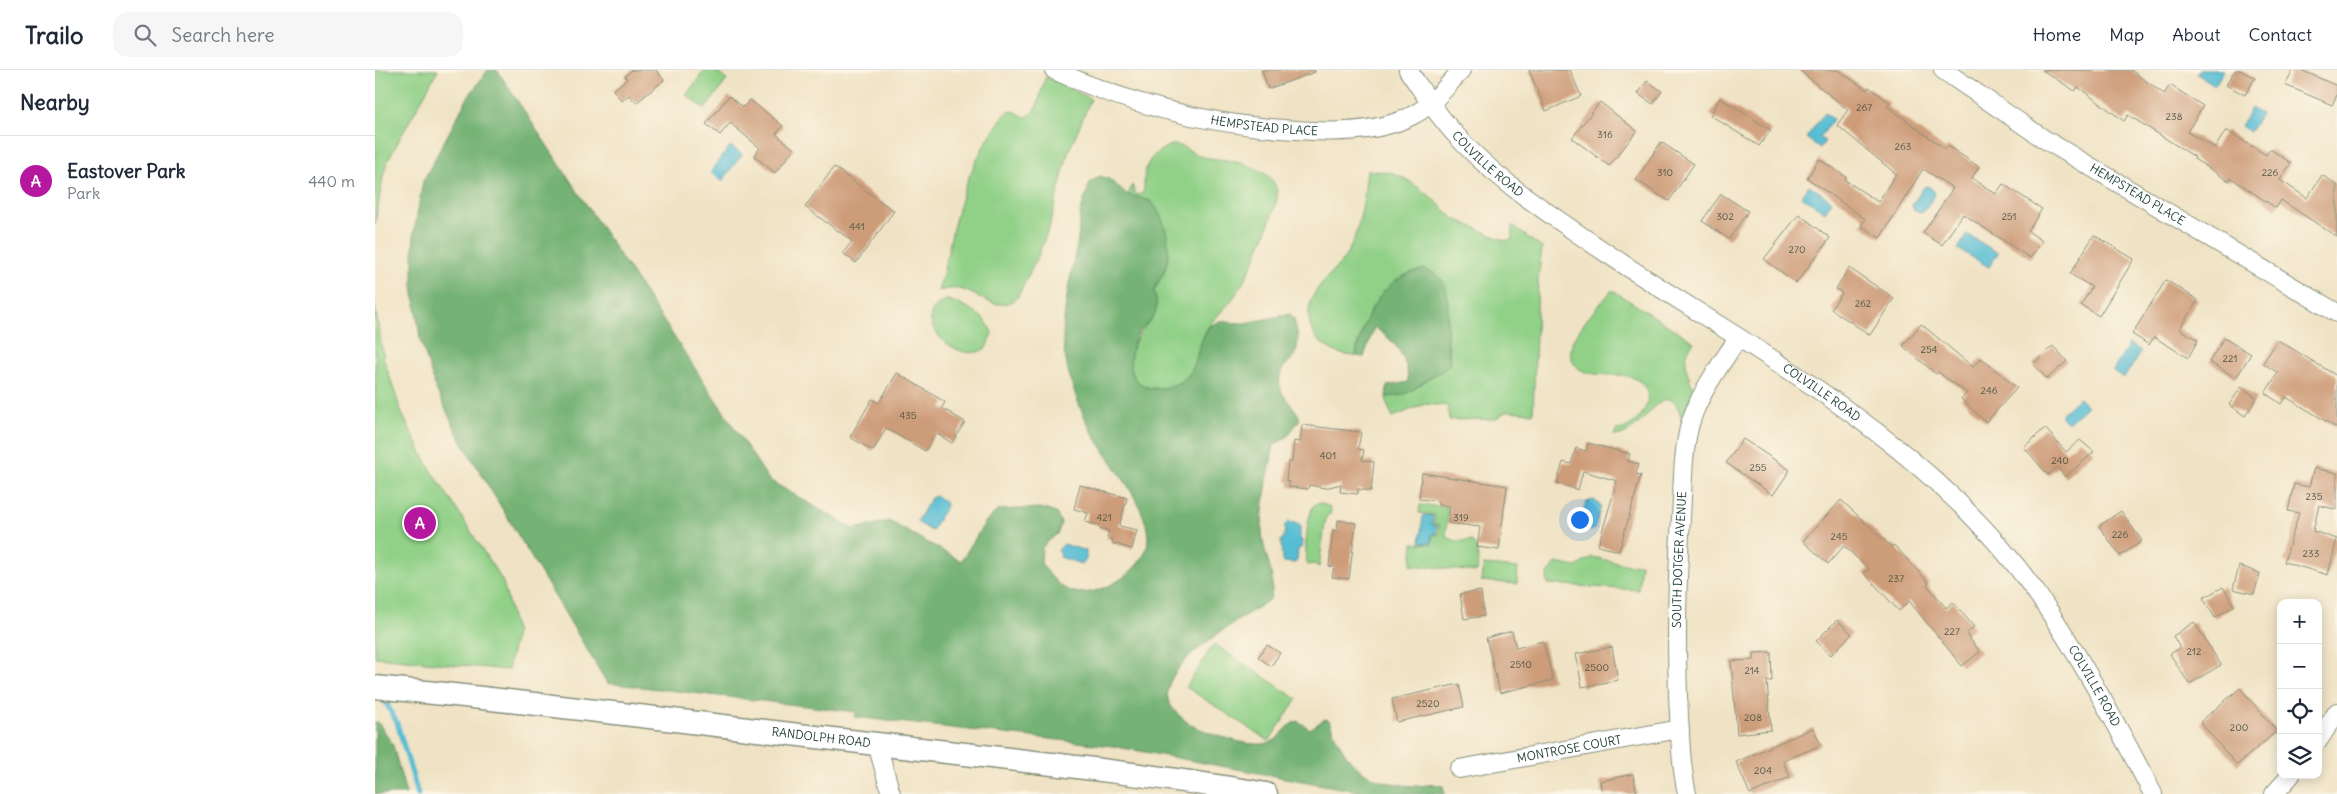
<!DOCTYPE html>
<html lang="en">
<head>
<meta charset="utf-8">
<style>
	body { margin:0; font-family:Delius,sans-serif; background:#f6f6f7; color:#1f2937 }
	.controls { position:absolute; right:15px; bottom:15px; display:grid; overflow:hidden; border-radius:10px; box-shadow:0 2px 12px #0003 }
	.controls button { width:45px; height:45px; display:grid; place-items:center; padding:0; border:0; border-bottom:1px solid #e0e1e3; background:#fff; color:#1f2937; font:25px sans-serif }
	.you { position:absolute; left:1204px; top:449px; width:18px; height:18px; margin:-12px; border:4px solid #fff; border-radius:50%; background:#1a73e8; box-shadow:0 0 0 8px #1a73e833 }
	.badge { display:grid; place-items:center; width:32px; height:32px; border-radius:50%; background:#b5179e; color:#fff; font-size:16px; font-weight:700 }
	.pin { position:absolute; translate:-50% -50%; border:2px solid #fff; box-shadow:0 1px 5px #0006 }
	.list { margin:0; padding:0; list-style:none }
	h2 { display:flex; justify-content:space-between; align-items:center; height:65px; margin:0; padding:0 20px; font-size:21px }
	h2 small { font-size:16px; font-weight:400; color:#747a83 }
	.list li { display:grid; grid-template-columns:32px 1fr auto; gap:15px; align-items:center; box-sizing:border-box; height:90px; padding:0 20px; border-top:1px solid #e0e1e3 }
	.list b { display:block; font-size:19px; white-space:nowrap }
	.list p { margin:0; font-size:16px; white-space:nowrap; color:#747a83 }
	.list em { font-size:16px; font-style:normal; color:#747a83 }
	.icon { flex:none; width:28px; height:28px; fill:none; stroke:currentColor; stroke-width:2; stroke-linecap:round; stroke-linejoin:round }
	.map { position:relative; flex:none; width:1962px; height:724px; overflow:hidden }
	header { display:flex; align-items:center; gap:30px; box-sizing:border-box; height:70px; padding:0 25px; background:#fff; border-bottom:1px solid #e0e1e3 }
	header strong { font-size:24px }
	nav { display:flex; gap:28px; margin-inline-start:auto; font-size:18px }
	.search { width:350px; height:45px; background:#f6f6f7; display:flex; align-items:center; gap:12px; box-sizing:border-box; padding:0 18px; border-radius:15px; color:#747a83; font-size:19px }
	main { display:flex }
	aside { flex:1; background:#fff }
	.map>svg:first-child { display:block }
	.green { fill:#90d087; stroke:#58865e }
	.forest { fill:#74b274; stroke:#4a7854 }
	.water { fill:#57bdd4; stroke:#3b7d84 }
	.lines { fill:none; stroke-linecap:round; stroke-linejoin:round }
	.stream { stroke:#57bdd4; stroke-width:5 }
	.building { fill:#cd9c79 }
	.minor-casing { stroke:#88907c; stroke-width:20 }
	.major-casing { stroke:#88907c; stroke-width:25 }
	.minor { stroke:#fff; stroke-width:18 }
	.major { stroke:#fff; stroke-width:22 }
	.labels { text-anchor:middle; stroke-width:5; stroke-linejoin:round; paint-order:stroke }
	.number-label { font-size:10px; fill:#4a5545 }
	.street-label { font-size:12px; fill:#1f3d34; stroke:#fcf5e5 }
</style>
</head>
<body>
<header>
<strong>Trailo</strong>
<div class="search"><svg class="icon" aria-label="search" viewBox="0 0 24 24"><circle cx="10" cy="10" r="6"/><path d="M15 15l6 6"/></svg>Search here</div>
<nav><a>Home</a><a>Map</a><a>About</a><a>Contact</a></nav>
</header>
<main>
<aside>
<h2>Nearby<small></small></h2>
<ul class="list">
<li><span class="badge">A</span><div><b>Eastover Park</b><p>Park</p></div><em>440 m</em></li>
</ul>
</aside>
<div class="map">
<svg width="1962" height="724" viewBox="0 0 1962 724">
	<rect width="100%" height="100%" fill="#fcf5e5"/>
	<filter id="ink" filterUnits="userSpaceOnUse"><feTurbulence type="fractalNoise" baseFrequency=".02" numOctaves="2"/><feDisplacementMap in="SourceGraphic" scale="10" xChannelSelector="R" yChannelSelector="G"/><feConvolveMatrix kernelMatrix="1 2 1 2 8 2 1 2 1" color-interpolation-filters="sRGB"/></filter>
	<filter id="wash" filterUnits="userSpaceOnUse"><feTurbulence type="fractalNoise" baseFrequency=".0096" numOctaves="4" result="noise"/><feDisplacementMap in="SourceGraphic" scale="20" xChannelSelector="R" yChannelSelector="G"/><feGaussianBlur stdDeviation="1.12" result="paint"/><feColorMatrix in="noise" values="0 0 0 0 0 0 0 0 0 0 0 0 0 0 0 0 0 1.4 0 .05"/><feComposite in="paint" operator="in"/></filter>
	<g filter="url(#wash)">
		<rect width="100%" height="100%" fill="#f0e3c5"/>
		<path class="green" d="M0,0h63l-50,90 -5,16 -8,49z
			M330,0h9l13,10 -22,29 -19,-14z
			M671,7l45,22 -23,54 -19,75 -11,28 -21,42c-19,14 -33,0 -51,-7 -9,-4 -18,-2 -28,0 8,-24 11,-49 18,-74 8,-32 21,-63 40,-90 4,-5 8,-15 16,-16 4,0 10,5 14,6 15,-6 13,-27 20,-40z
			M796,75c15,-1 24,12 38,13 23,2 72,9 68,41 -2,11 -8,23 -11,33 -9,22 -18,45 -32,65 -8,11 -20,21 -27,32 -9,14 -7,38 -20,48 -15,12 -38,17 -52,2 -19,-42 29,-53 19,-88l6,-12 2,-59 -11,-19 -23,-6 4,-10 4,10 6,-1c3,-5 2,-7 2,-12 0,-19 10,-30 27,-37z
			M992,100l26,3 13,6 24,17 23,22 52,23 7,-2v-14l30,23 -4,33 -5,132 -26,-2 -12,8 -46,1 -1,-14 -23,-2 -32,13 -5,-10 -2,-10c29,-2 46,-20 64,-42l-3,-18 1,-21 -23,-47 -67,73 -2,14c-15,0 -27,-6 -38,-16 -5,-6 -8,-14 -9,-21 -3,-32 25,-42 39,-67 13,-24 16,-55 19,-82z
			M1237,220l82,52c-14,14 -7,34 1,49l-11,31c-5,-6 -4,-16 -11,-21 -17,-10 -32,35 -59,35l2,-6c23,-1 46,-36 20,-51 -18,-10 -57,5 -65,-22 -5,-19 29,-52 41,-67z
			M572,230c18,4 41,16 45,34l-6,14c-29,21 -82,-35 -39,-48z
			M0,237l9,53 18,54 25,49 76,119 13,51 -8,37 -133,-13z
			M945,433l10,4 1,6 -5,4 -7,50 -5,-3 -6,1c-5,-8 -1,-54 7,-61z
			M1045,435l28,2 -2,30 10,4h15c9,8 7,20 6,31l-66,-7 2,-22 19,1 1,-10 5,1 1,-10 -5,-1 1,-9 -16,-2z
			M1217,487l37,8 12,-1 -3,26 -90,-6 -1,-8 9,-13 20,4z
			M1108,495l35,3 -1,16 -36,-3z
			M839,574l83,55 -28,42 -83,-54z"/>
		<path class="forest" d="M113,0h9l272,410 85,49 35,-8 72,40 25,-40 12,-11 43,-2 15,5 5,10 -3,10 -16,14 -1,16c9,12 18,26 33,29 28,6 76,-25 74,-55 -2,-35 -37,-72 -54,-102 -15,-25 -30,-68 -31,-97 0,-31 8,-63 14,-93 2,-10 2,-20 3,-30 2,-11 7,-22 10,-33l10,-6 9,3 19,16 23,6c15,17 22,47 14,69 -3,8 -9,13 -11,21 2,8 4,15 1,22 -3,8 -10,11 -15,18 -10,13 -16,44 2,54 8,5 18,4 26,2 31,-10 24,-25 35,-49 2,-3 3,-8 5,-10 11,-11 24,-4 37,-5 15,-3 30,-6 45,-9 5,4 5,11 7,17 6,36 -21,27 -17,55 2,13 16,20 20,33l-13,18 -13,8c-5,28 -12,57 -12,85 0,24 16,44 8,69 -23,18 -134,75 -94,113 7,7 13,13 22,16 17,7 52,20 70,15 14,-3 17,-19 30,-22l12,8 15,-10 4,1c16,44 36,63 84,66 11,1 20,-4 30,0l2,8h-73l-260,-48 -258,-29 3,-5 -250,-29 -148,-246 -23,-48 -16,-51 -7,-52v-27l1,-27 9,-51 45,-84z
			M1050,199c33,11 20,40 22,68 0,9 3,18 3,27 -9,10 -10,7 -19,13 -19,12 -20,19 -45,20l1,-11 21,-4c0,-25 -13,-41 -34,-55l-10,30 -8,-1c7,-40 26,-80 69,-87z
			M0,652h3l15,23 13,49h-31z"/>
		<path class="water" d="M1825,0h24l-9,15 -18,-11z
			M1876,38l10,6 -11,18 -9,-6z
			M1449,43l9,6 -13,19 5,3 -5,7 -14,-10z
			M355,76l12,8 -20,27 -11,-9z
			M1434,115l23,16 -7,11 -24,-16z
			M1553,116l6,5 1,4 -12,17 -3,1 -7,-4 -1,-4 12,-18z
			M1592,164l31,19 -9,14 -31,-18z
			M1754,274l12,7 -17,27 -11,-7z
			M1704,328l8,8 -19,17 -8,-8z
			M561,426l9,6 1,4 -14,25 -15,-9 14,-24z
			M1219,430l7,6 -7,24 -9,1 -6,-5 7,-24z
			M1048,445l10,1 -1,9 5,1 -1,8h-4l-1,9 -11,-1z
			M913,452l12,2v14l2,3v6l-4,2 -1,12 -2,2 -12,-1 -1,-2 -1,-20 3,-3 1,-12z
			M689,474l22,7v9l-5,4 -21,-7 1,-2 -3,-5z"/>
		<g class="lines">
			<path class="stream" d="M6,624l16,29 21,71"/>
		</g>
		<g id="blocks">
			<path class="building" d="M257,0h24l8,10 -28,23 -7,-8 -7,6 -9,-11 14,-11 -2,-3z
				M887,0h53v2l-47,17z
				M1154,0h41l11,26 -35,15z
				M1424,0h39l29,20 2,-3 21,16 -3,3 58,43 3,-3 31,21 -7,11 24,16 7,-10 39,25 -14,22 14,10 -12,17 -67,-44 -21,31 -19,-12 30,-45 -30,-19 -43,69 -19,-13 4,-6 -58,-41 12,-19 27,18 -1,3 33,22 18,-28 -59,-49 11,-15z
				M1667,0h89l33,24 6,-9 33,21 -16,26 28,16 11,-18 40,25 4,-6 21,14 -11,17 27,18 15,-23 15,10v52l-56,-37 -5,8 -45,-30 -2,3 -35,-22 1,-2 -67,-42 -4,6 -46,-34 -3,4z
				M1860,0h5l15,8 -10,17 -19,-10z
				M1918,0h8l36,16v9l-5,10 -47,-20z
				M1272,11l15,10 -9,13 -15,-10z
				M354,26l14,11 7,-7 33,26 -7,8 18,15 -19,24 -21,-17 6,-8 -30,-25 -10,12 -14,-11z
				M1345,28l51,32 -12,16 -49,-31z
				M1225,32l37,29 -28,35 -37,-28z
				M1286,72l33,22 -25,37 -33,-21z
				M459,97l60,44 -38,52 -13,-10 9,-12 -47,-34z
				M1346,124l27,17 -19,28 -27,-18z
				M1424,144l31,24 -34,45 -32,-24z
				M1719,165l40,24 -35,57 -18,-11 11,-18 -22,-13z
				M1474,198l45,30 -24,37 -39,-26 11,-16 -6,-4z
				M1791,210l32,20 -19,29 19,11 -10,18 -34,-21 -5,8 -17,-11z
				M1546,254l52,43 8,-9 36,30 -31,34 -25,-23 6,-6 -29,-21 -2,2 -33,-28z
				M1849,268l27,16 -15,24 -27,-16z
				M1903,270l59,36v52l-51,-31 -5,7 -16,-11 13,-20 -15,-10z
				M1678,276l14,15 -20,18 -14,-15z
				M522,303l48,29 -3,6 23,14 -13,21 -16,-10 -11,18 -39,-23 -13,23 -23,-14 22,-38 7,4z
				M1866,317l16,11 -12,18 -16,-11z
				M927,355l59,7 -3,17 6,1 -2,10 12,2 -3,29 -13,-2v5l-18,-2 1,-8 -16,4 -16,-3 -1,4 -19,-2v-5l-3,-1 2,-19h4l2,-21 6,1z
				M1670,358l21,24 14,-12 14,12 -29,25 -8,-10 -9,8 -24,-28z
				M1368,369l47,31 -17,25 -47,-32z
				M1213,373l42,11 -2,7 11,3 -3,10 5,1 -22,76 -21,-5 19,-65 -34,-10 -5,19 -21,-7 6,-21 8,2 5,-16 10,3z
				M1939,398l23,5v37l-18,-5 -6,26 24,8 -9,36 -44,-13 15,-49 -11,-2 6,-27 15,3z
				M1047,403l85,13 -8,64 -22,-3 3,-20 -32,-4 2,-17 -12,-1v-4l-19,-2z
				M705,415l47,13 -8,28 18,4 -5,19 -20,-6 1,-3 -6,-2 2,-7 -10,-3v-3l-14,-3 3,-9 -14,-4z
				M1466,430l51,47 2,-2 35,38 -2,2 19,23 7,-6 21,25 -8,7 14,18 -18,14 -53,-65 -10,10 -35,-38 5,-4 -25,-23 -16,18 -25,-23z
				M1746,441l21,30 -22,15 -21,-30z
				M963,450l18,3 -7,56 -17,-2 2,-10 -5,-1 4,-36 4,1z
				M1864,496l21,7 -6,21 -21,-5z
				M1848,517l11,19 -19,12 -12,-20z
				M1106,521l3,25 -20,3 -4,-25z
				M1462,550l15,14 -21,21 -15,-14z
				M1819,552l27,43 -32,19 -19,-30 10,-6 -7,-12z
				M1137,561l4,17 27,-7 10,39 -53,13 -14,-55z
				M892,575l13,8 -9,13 -13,-9z
				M1237,577l6,33 -36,7 -6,-33z
				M1396,582l1,29h-5l4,49 -34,4 -6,-73 23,-1v-7z
				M1084,614l5,23 -67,15 -5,-23z
				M1865,618l37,43 -40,34 -37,-43z
				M1438,658l8,17 -38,16 7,16 -40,17 -14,-32z
				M1258,704l4,20h-35l-2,-13z"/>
		</g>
	</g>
	<g filter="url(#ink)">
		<use href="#blocks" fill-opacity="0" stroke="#88907c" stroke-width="1"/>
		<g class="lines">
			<g class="minor-casing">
				<g id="minor">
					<path id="s1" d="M679,0c77,36 158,55 242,60 38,3 86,3 119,-16 19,-10 32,-29 47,-44"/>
					<path id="s2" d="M1033,0c15,22 29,45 47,64 38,43 86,74 132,106 95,65 197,121 288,191 67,51 130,112 176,183 38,58 70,118 102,180"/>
					<path id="s3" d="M1568,0l101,69 293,174"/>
					<path d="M1943,671l19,-29"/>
					<path d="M502,674l14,50"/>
					<path id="s4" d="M1084,699l221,-40"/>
					<path id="s5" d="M1312,724c-7,-32 -7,-65 -9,-98 -2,-59 -1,-118 3,-178 2,-31 1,-64 9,-94 9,-31 30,-58 48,-86"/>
					<path d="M1899,724l17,-19"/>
				</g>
			</g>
			<g class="major-casing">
				<g id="major">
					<path id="s6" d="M0,617c168,16 335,38 502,57 130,15 260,28 389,50"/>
				</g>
			</g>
			<use href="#minor" class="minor"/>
			<use href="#major" class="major"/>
		</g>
	</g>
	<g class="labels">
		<g class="number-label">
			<text x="1489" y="41">267</text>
			<text x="1799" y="50">238</text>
			<text x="1230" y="68">316</text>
			<text x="1528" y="80">263</text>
			<text x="1290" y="106">310</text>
			<text x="1895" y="106">226</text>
			<text x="1350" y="150">302</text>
			<text x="1634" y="150">251</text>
			<text x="482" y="160">441</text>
			<text x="1422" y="183">270</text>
			<text x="1488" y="237">262</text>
			<text x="1554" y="283">254</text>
			<text x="1855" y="292">221</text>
			<text x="1614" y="324">246</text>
			<text x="533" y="349">435</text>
			<text x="953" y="389">401</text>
			<text x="1685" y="394">240</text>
			<text x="1383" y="401">255</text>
			<text x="1939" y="430">235</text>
			<text x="729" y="451">421</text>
			<text x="1086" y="451">319</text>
			<text x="1745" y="468">226</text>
			<text x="1464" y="470">245</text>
			<text x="1936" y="487">233</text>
			<text x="1521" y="512">237</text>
			<text x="1577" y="565">227</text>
			<text x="1819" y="585">212</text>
			<text x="1146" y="598">2510</text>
			<text x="1222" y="601">2500</text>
			<text x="1377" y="604">214</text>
			<text x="1053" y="637">2520</text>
			<text x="1378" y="651">208</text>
			<text x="1864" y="661">200</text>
			<text x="1388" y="704">204</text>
		</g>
		<g class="street-label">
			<text dy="4" stroke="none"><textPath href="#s1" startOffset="219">HEMPSTEAD PLACE</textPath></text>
			<text dy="4" stroke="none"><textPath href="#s2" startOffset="124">COLVILLE ROAD</textPath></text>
			<text dy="4" stroke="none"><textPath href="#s3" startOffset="231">HEMPSTEAD PLACE</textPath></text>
			<text dy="4" stroke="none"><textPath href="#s2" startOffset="529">COLVILLE ROAD</textPath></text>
			<text dy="4" stroke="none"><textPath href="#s5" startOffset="235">SOUTH DOTGER AVENUE</textPath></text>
			<text dy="4" stroke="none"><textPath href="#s2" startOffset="934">COLVILLE ROAD</textPath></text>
			<text dy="4" stroke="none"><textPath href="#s6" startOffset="449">RANDOLPH ROAD</textPath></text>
			<text dy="4" stroke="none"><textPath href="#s4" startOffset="112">MONTROSE COURT</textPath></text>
		</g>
	</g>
</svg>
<div class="controls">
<button>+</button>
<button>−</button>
<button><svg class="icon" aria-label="locate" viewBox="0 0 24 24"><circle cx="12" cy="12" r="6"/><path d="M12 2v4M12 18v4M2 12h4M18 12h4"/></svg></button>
<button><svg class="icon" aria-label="layers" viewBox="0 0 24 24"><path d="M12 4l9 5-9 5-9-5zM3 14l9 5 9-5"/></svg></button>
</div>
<div class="you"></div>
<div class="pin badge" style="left:45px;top:453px">A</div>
</div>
</main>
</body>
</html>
